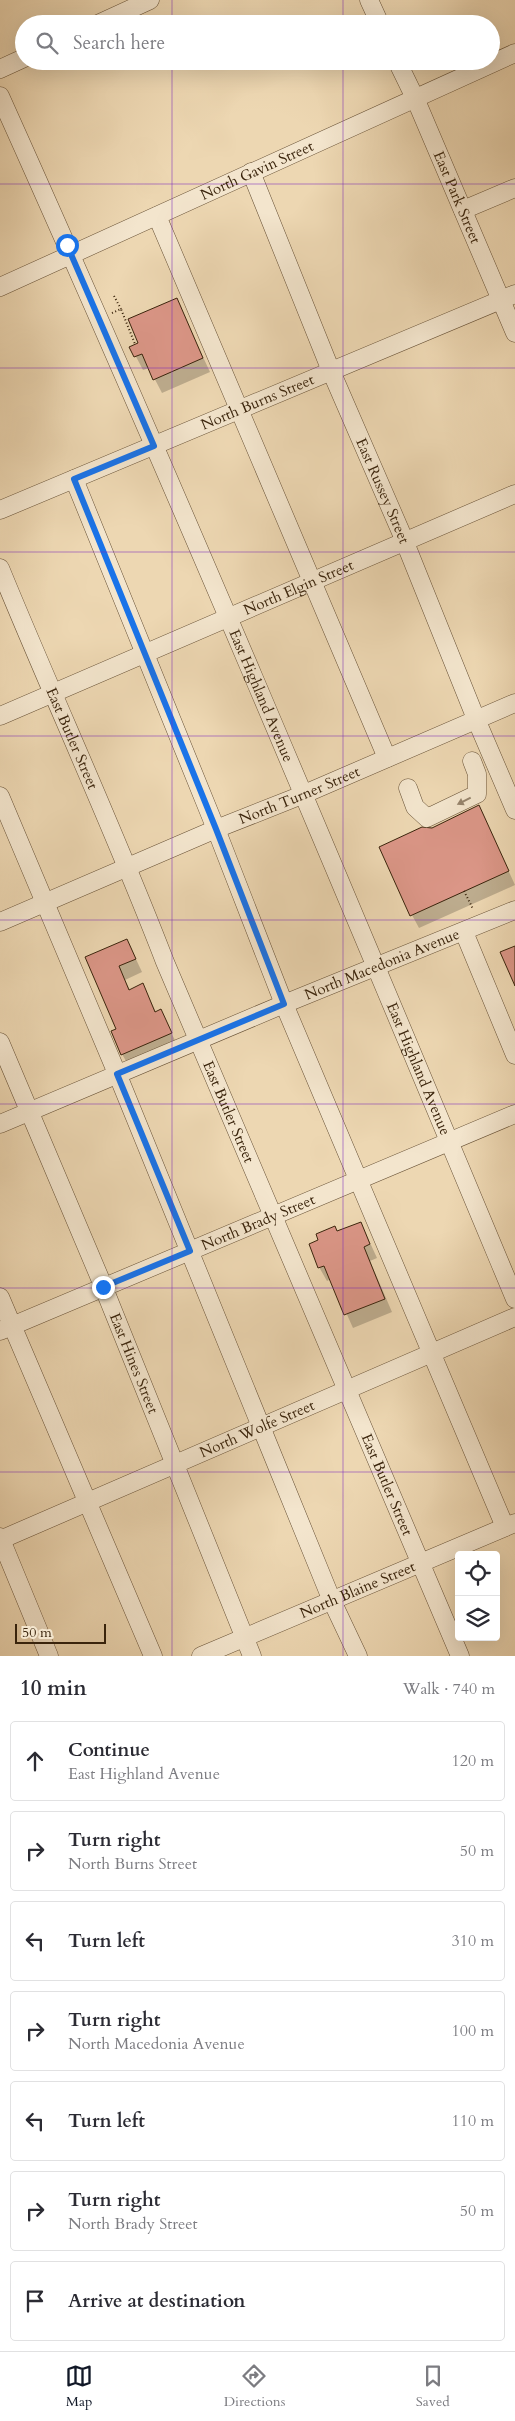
<!DOCTYPE html>
<html lang="en">
<head>
<meta charset="utf-8">
<style>
	body { margin:0; font-family:Cardo,serif; background:#f2f2f3; color:#2b2b33 }
	.controls { position:absolute; right:15px; bottom:15px; display:grid; overflow:hidden; border-radius:5px; box-shadow:0 5px 20px #0002 }
	.controls button { width:45px; height:45px; display:grid; place-items:center; padding:0; border:0; border-bottom:1px solid #e1e1e2; background:#fff; color:#2b2b33; font:25px sans-serif }
	.scale { position:absolute; left:15px; bottom:12px; width:91px; box-sizing:border-box; padding-left:5px; border:2px solid #3a240c; border-top:0; font-size:14px; line-height:18px; white-space:nowrap; color:#3a240c; -webkit-text-stroke:4px #f3e5cd; paint-order:stroke }
	.stop { position:absolute; width:15px; height:15px; margin:-11px; border:4px solid #1a73e8; border-radius:50%; background:#fff }
	.stop.end { background:#1a73e8; border-color:#fff; box-shadow:0 1px 5px #0008 }
	.list { margin:0; padding:0; list-style:none }
	h2 { display:flex; justify-content:space-between; align-items:center; height:65px; margin:0; padding:0 20px; font-size:21px }
	h2 small { font-size:16px; font-weight:400; color:#7c7c81 }
	.list li { display:grid; grid-template-columns:32px 1fr auto; gap:15px; align-items:center; box-sizing:border-box; height:80px; margin:0 10px 10px; padding:0 10px; border:1px solid #e1e1e2; border-radius:5px }
	.list b { display:block; font-size:19px; white-space:nowrap }
	.list p { margin:0; font-size:16px; white-space:nowrap; color:#7c7c81 }
	.list em { font-size:16px; font-style:normal; color:#7c7c81 }
	.icon { flex:none; width:28px; height:28px; fill:none; stroke:currentColor; stroke-width:2; stroke-linecap:round; stroke-linejoin:round }
	.map { position:relative; flex:none; width:515px; height:1656px; overflow:hidden }
	.search { position:absolute; background:#fff; box-shadow:0 5px 20px #0002; left:15px; right:15px; top:15px; height:55px; display:flex; align-items:center; gap:12px; box-sizing:border-box; padding:0 18px; border-radius:28px; color:#7c7c81; font-size:19px }
	.sheet { height:695px; background:#fff }
	nav { display:flex; justify-content:space-around; align-items:center; box-sizing:border-box; height:70px; border-top:1px solid #e1e1e2; background:#fff; font-size:14px; color:#7c7c81 }
	nav a { display:grid; justify-items:center; gap:2px }
	nav .on { color:#111827 }
	.map>svg:first-child { display:block }
	.shadow { fill:#0003 }
	.building { fill:#db9687; stroke:#3a240c }
	.lines { fill:none; stroke-linecap:round; stroke-linejoin:round }
	.minor-casing { stroke:#675136; stroke-width:19 }
	.path { stroke:#3a240c; stroke-width:2; stroke-dasharray:1 2.5; stroke-linecap:butt }
	.minor { stroke:#f3e5cd; stroke-width:18 }
	.oneway { fill:#96846c }
	.route { stroke:#1a73e8; stroke-width:6 }
	.grid { fill:none; stroke:#7b2cbf; stroke-width:1; stroke-opacity:0.55 }
	.labels { text-anchor:middle; stroke-width:4; stroke-linejoin:round; paint-order:stroke }
	.street-label { font-size:15px; fill:#3a240c; stroke:#f3e5cd }
</style>
</head>
<body>
<div class="map">
<svg width="515" height="1656" viewBox="0 0 515 1656">
	<rect width="100%" height="100%" fill="#edd7b2"/>
	<filter id="stains"><feTurbulence type="fractalNoise" baseFrequency=".004" numOctaves="4"/><feColorMatrix values="0 0 0 0 .2 0 0 0 0 .09 0 0 0 0 .02 0 0 0 .5 -.17"/></filter>
	<radialGradient id="worn" r=".72"><stop offset=".6" stop-color="#630" stop-opacity="0"/><stop offset="1" stop-color="#630" stop-opacity=".3"/></radialGradient>
	<path class="shadow" d="M176,299l34,73 -48,21 -13,-25 -6,2 -12,-23 9,-3z
		M479,806l36,79 -96,43 -7,-13 20,-86z
		M127,940l15,32 -17,8 5,10 13,-5 13,27 4,-1 18,35 -48,22 -8,-14 -4,-25 -31,-72z
		M361,1223l16,35 -7,3 22,51 -39,16 -22,-49 -4,2 -8,-14 18,-34z"/>
	<path class="building" d="M177,298l26,60 -50,22 -11,-26 -8,3 -5,-10 9,-4 -10,-24z
		M479,805l30,66 -99,45 -31,-69 43,-20 10,1z
		M127,939l9,20 -17,7 10,24 14,-7 12,29 6,-3 11,24 -51,22 -10,-24 5,-2 -31,-72z
		M515,946v40l-15,-34z
		M361,1222l9,22 -6,3 21,52 -41,16 -20,-49 -6,2 -9,-24 9,-4 -2,-6 19,-8 2,5z"/>
	<g class="lines">
		<g class="minor-casing">
			<g id="minor">
				<path d="M369,0l11,24"/>
				<path d="M98,24l52,-24"/>
				<path id="s1" d="M397,61l18,37 100,235"/>
				<path d="M0,69l24,-11"/>
				<path id="s2" d="M0,96c179,398 347,801 515,1203"/>
				<path id="s3" d="M251,172l80,199 69,159 76,189 39,91"/>
				<path d="M463,210l52,-22"/>
				<path d="M157,216l230,542"/>
				<path id="s4" d="M0,287l515,-234"/>
				<path d="M74,479l142,350 68,175 221,523"/>
				<path id="s5" d="M0,510l515,-216"/>
				<path id="s6" d="M0,568c54,132 114,261 165,394l295,694"/>
				<path id="s7" d="M0,716l515,-222"/>
				<path d="M408,788l7,19 12,11 50,-24v-20l-5,-13"/>
				<path d="M0,796l121,287 211,518 26,55"/>
				<path id="s8" d="M0,922l216,-93 86,-34 213,-92"/>
				<path d="M464,932l51,123"/>
				<path id="s9" d="M0,1042l99,234 153,380"/>
				<path id="s10" d="M0,1124l284,-120 231,-94"/>
				<path d="M0,1297l153,359"/>
				<path id="s11" d="M0,1331l515,-217"/>
				<path d="M0,1537l49,119"/>
				<path id="s12" d="M0,1540l515,-223"/>
				<path id="s13" d="M201,1656l314,-133"/>
			</g>
		</g>
		<path class="path" d="M114,296l7,13
			M112,313l9,-4 14,35
			M464,891l9,18"/>
		<use href="#minor" class="minor"/>
	</g>
	<defs><path id="oneway-solid" d="M-6-.8H1V-3.2L6.5 0L1 3.2V.8H-6Z" transform="scale(1.25)"/></defs>
	<use class="oneway" href="#oneway-solid" transform="translate(464 801) rotate(153)"/>
	<g class="lines">
		<path class="route" d="M67,245l87,201 -80,33 142,350 68,175 -167,70 73,177 -87,36"/>
	</g>
	<path class="grid" d="M172,0v24M343,0v24M172,61v1595M343,61v1595M0,184h515M0,368h515M0,552h515M0,736h515M0,920h515M0,1104h515M0,1288h515M0,1472h515"/>
	<g class="labels">
		<g class="street-label">
			<text dy="5" stroke="none"><textPath href="#s4" startOffset="282">North Gavin Street</textPath></text>
			<text dy="5" stroke="none"><textPath href="#s1" startOffset="149">East Park Street</textPath></text>
			<text dy="5" stroke="none"><textPath href="#s5" startOffset="279">North Burns Street</textPath></text>
			<text dy="5" stroke="none"><textPath href="#s3" startOffset="345">East Russey Street</textPath></text>
			<text dy="5" stroke="none"><textPath href="#s7" startOffset="325">North Elgin Street</textPath></text>
			<text dy="5" stroke="none"><textPath href="#s2" startOffset="654">East Highland Avenue</textPath></text>
			<text dy="5" stroke="none"><textPath href="#s6" startOffset="185">East Butler Street</textPath></text>
			<text dy="5" stroke="none"><textPath href="#s8" startOffset="325">North Turner Street</textPath></text>
			<text dy="5" stroke="none"><textPath href="#s10" startOffset="414">North Macedonia Avenue</textPath></text>
			<text dy="5" stroke="none"><textPath href="#s2" startOffset="1059">East Highland Avenue</textPath></text>
			<text dy="5" stroke="none"><textPath href="#s6" startOffset="590">East Butler Street</textPath></text>
			<text dy="5" stroke="none"><textPath href="#s11" startOffset="280">North Brady Street</textPath></text>
			<text dy="5" stroke="none"><textPath href="#s9" startOffset="348">East Hines Street</textPath></text>
			<text dy="5" stroke="none"><textPath href="#s12" startOffset="280">North Wolfe Street</textPath></text>
			<text dy="5" stroke="none"><textPath href="#s6" startOffset="995">East Butler Street</textPath></text>
			<text dy="5" stroke="none"><textPath href="#s13" startOffset="170">North Blaine Street</textPath></text>
		</g>
	</g>
	<rect width="100%" height="100%" filter="url(#stains)"/>
	<rect width="100%" height="100%" fill="url(#worn)"/>
</svg>
<div class="controls">
<button><svg class="icon" aria-label="locate" viewBox="0 0 24 24"><circle cx="12" cy="12" r="6"/><path d="M12 2v4M12 18v4M2 12h4M18 12h4"/></svg></button>
<button><svg class="icon" aria-label="layers" viewBox="0 0 24 24"><path d="M12 4l9 5-9 5-9-5zM3 14l9 5 9-5"/></svg></button>
</div>
<div class="scale">50 m</div>
<div class="stop" style="left:67px;top:245px"></div>
<div class="stop end" style="left:103px;top:1287px"></div>
<div class="search"><svg class="icon" aria-label="search" viewBox="0 0 24 24"><circle cx="10" cy="10" r="6"/><path d="M15 15l6 6"/></svg>Search here</div>
</div>
<section class="sheet">
<h2>10 min<small>Walk · 740 m</small></h2>
<ul class="list">
<li><svg class="icon" aria-label="ahead" viewBox="0 0 24 24"><path d="M12 20V5M6 11l6-6 6 6"/></svg><div><b>Continue</b><p>East Highland Avenue</p></div><em>120 m</em></li>
<li><svg class="icon" aria-label="right" viewBox="0 0 24 24"><path d="M7 20v-9h11M14 6l5 5-5 5"/></svg><div><b>Turn right</b><p>North Burns Street</p></div><em>50 m</em></li>
<li><svg class="icon" aria-label="left" viewBox="0 0 24 24"><path d="M17 20v-9H6M10 6l-5 5 5 5"/></svg><div><b>Turn left</b></div><em>310 m</em></li>
<li><svg class="icon" aria-label="right" viewBox="0 0 24 24"><path d="M7 20v-9h11M14 6l5 5-5 5"/></svg><div><b>Turn right</b><p>North Macedonia Avenue</p></div><em>100 m</em></li>
<li><svg class="icon" aria-label="left" viewBox="0 0 24 24"><path d="M17 20v-9H6M10 6l-5 5 5 5"/></svg><div><b>Turn left</b></div><em>110 m</em></li>
<li><svg class="icon" aria-label="right" viewBox="0 0 24 24"><path d="M7 20v-9h11M14 6l5 5-5 5"/></svg><div><b>Turn right</b><p>North Brady Street</p></div><em>50 m</em></li>
<li><svg class="icon" aria-label="arrive" viewBox="0 0 24 24"><path d="M6 21V4h12l-3 4 3 4H6"/></svg><div><b>Arrive at destination</b></div></li>
</ul>
</section>
<nav>
<a class="on"><svg class="icon" aria-label="map" viewBox="0 0 24 24"><path d="M3 6l6-2 6 2 6-2v14l-6 2-6-2-6 2zM9 4v14M15 6v14"/></svg>Map</a>
<a><svg class="icon" aria-label="directions" viewBox="0 0 24 24"><path d="M12 3l9 9-9 9-9-9zM9 14v-3h6M13 9l2 2-2 2"/></svg>Directions</a>
<a><svg class="icon" aria-label="saved" viewBox="0 0 24 24"><path d="M7 4h10v16l-5-4-5 4z"/></svg>Saved</a>
</nav>
</body>
</html>
